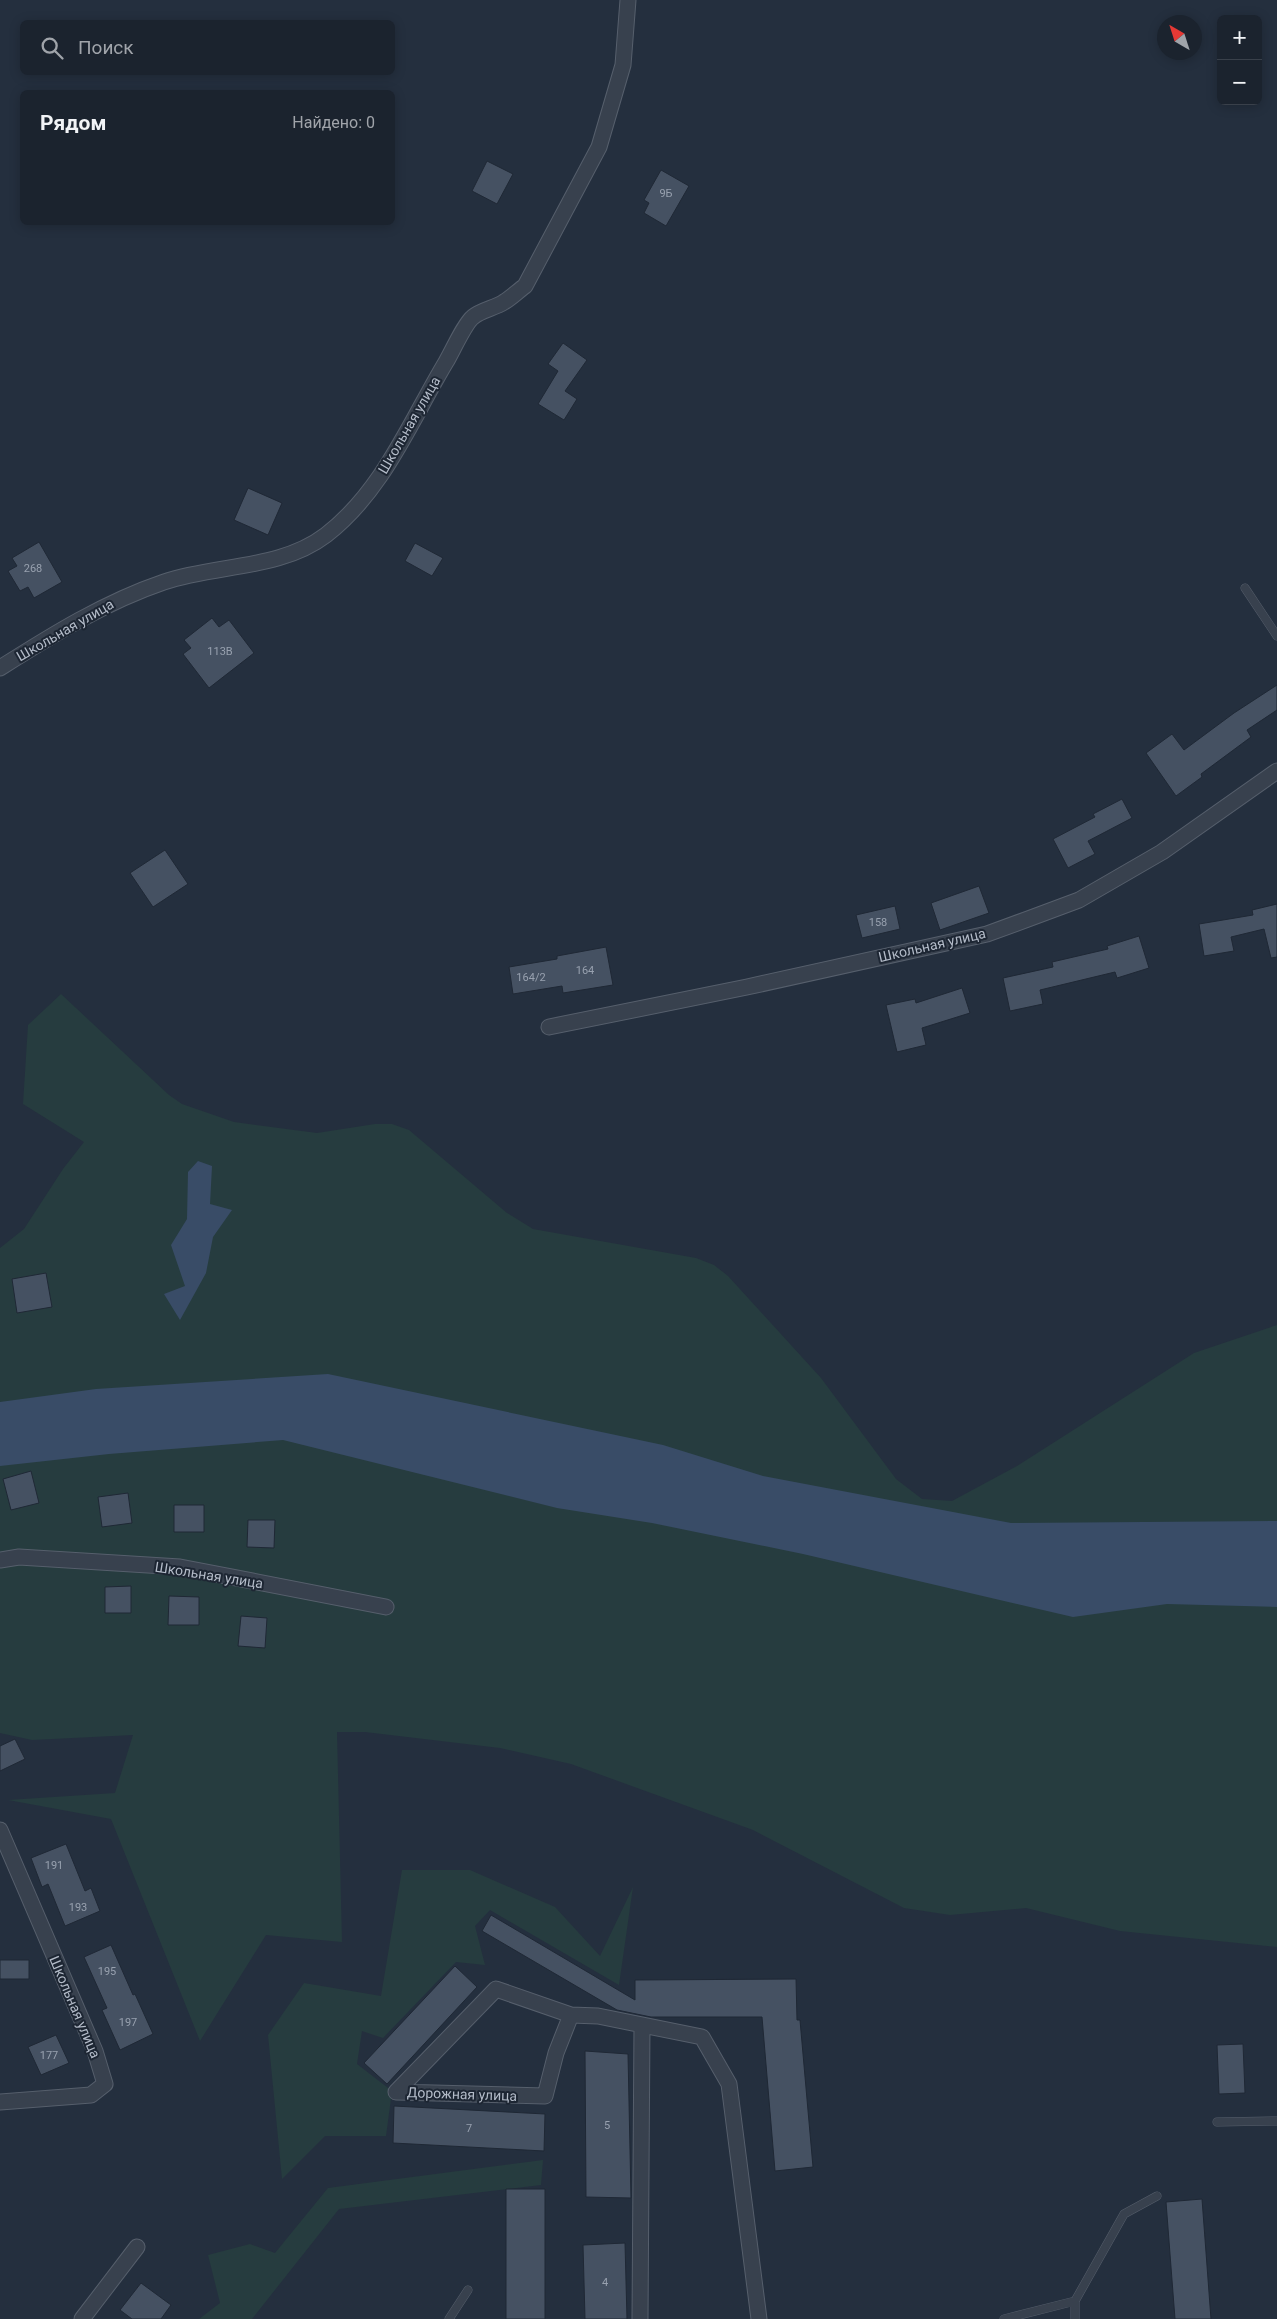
<!DOCTYPE html>
<html lang="ru">
<head>
<meta charset="utf-8">
<style>
	body { margin:0; font-family:Roboto,sans-serif; background:#282f3a; color:#f1f3f6 }
	.controls { position:absolute; right:15px; top:15px; display:grid; overflow:hidden; border-radius:8px; box-shadow:0 2px 12px #0003 }
	.controls button { width:45px; height:45px; display:grid; place-items:center; padding:0; border:0; border-bottom:1px solid #39404a; background:#1b232e; color:#f1f3f6; font:25px sans-serif }
	.compass { position:absolute; left:1157px; top:15px; width:45px; height:45px; border-radius:50%; background:#1b232e; box-shadow:0 2px 12px #0003; rotate:321deg }
	.list { margin:0; padding:0; list-style:none }
	h2 { display:flex; justify-content:space-between; align-items:center; height:65px; margin:0; padding:0 20px; font-size:21px }
	h2 small { font-size:16px; font-weight:400; color:#a0a4aa }
	.icon { flex:none; width:28px; height:28px; fill:none; stroke:currentColor; stroke-width:2; stroke-linecap:round; stroke-linejoin:round }
	.map { position:relative; flex:none; width:1277px; height:2319px; overflow:hidden }
	.search { position:absolute; background:#1b232e; box-shadow:0 2px 12px #0003; left:20px; top:20px; width:375px; height:55px; display:flex; align-items:center; gap:12px; box-sizing:border-box; padding:0 18px; border-radius:8px; color:#a0a4aa; font-size:19px }
	.panel { position:absolute; background:#1b232e; box-shadow:0 2px 12px #0003; left:20px; top:90px; width:375px; height:135px; border-radius:8px }
	.map>svg:first-child { display:block }
	.green { fill:#263c3f }
	.water { fill:#394c67 }
	.building { fill:#455162; stroke:#1f2835 }
	.lines { fill:none; stroke-linecap:round; stroke-linejoin:round }
	.service-casing { stroke:#565f6c; stroke-width:9 }
	.minor-casing { stroke:#565f6c; stroke-width:17 }
	.service { stroke:#38414e; stroke-width:8 }
	.minor { stroke:#38414e; stroke-width:15 }
	.labels { text-anchor:middle; stroke-width:4; stroke-linejoin:round; paint-order:stroke }
	.number-label { font-size:11px; fill:#98a1af }
	.street-label { font-size:14px; fill:#b4bcc9; stroke:#1d2633 }
</style>
</head>
<body>
<div class="map">
<svg width="1277" height="2319" viewBox="0 0 1277 2319">
	<rect width="100%" height="100%" fill="#242f3e"/>
	<path class="green" d="M61,994l108,101 13,9 52,18 83,11 58,-9h17l17,6 98,83 26,16 163,29 18,7 14,11 93,102 75,101 26,20 30,2 65,-35 177,-113 83,-28v622l-157,-16 -94,-23 -76,7 -46,-7 -151,-78 -182,-66 -71,-16 -135,-16h-28l5,210 -76,-7 -66,106 -89,-222 -103,-19 107,-7 18,-58 -101,5 -32,-7v-485l24,-19 39,-60 21,-27 -61,-38 5,-79z
		M402,1870h68l85,37 45,49 33,-69 -14,98 -129,-75 -15,16 10,39 -29,-3 -73,76 -21,-7 -5,33 35,27 -6,45h-61l-43,43 -14,-144 36,-52 77,13z
		M543,2160l-2,25 -202,24 -87,110h-53l21,-16 -12,-48 42,-11 25,9 53,-65z"/>
	<path class="water" d="M198,1161l14,5 -2,38 22,6 -19,27 -7,36 -26,47 -16,-26 21,-8 -14,-41 16,-26 1,-47z
		M328,1374l335,71 100,31 248,47 266,-2v86l-110,-3 -94,13 -270,-63 -151,-31 -95,-15 -274,-68 -174,14 -109,12v-64l96,-13z"/>
	<path class="building" d="M487,161l26,13 -16,30 -25,-13z
		M661,170l28,16 -23,40 -22,-13 5,-10 -5,-3z
		M563,343l24,17 -22,31 12,8 -13,21 -26,-16 20,-33 -10,-7z
		M248,488l34,15 -14,32 -34,-15z
		M39,542l23,40 -28,16 -6,-11 -8,4 -12,-20 9,-5 -5,-8z
		M415,543l28,15 -11,18 -27,-15z
		M212,618l7,9 10,-7 25,33 -45,35 -26,-34 8,-6 -7,-8z
		M1277,685v25l-30,20 4,7 -50,37 1,3 -26,19 -30,-43 26,-19 12,16 50,-37z
		M1122,799l10,19 -44,23 7,13 -27,14 -15,-29 42,-22 -2,-3z
		M165,850l23,34 -35,23 -23,-34z
		M979,886l10,27 -49,17 -9,-27z
		M1277,904v53l-6,1 -7,-29 -33,8 3,14 -30,5 -5,-32 54,-9 -1,-5z
		M895,906l5,23 -38,9 -6,-23z
		M1139,936l10,32 -32,10 -2,-6 -75,18 3,14 -33,7 -7,-33 50,-11 -1,-5 56,-13 -1,-3z
		M606,947l7,38 -50,8 -1,-7 -49,8 -4,-27 48,-8v-3z
		M962,988l8,25 -48,15 4,17 -29,7 -11,-47 29,-6 1,4z
		M46,1273l6,34 -35,6 -5,-34z
		M31,1471l8,32 -28,7 -8,-31z
		M128,1493l4,30 -30,4 -4,-30z
		M174,1505h30v27h-30z
		M248,1520h27l-1,28 -27,-1z
		M131,1586v27h-26v-26z
		M169,1596l30,1v28h-31z
		M241,1616l26,2 -2,30 -27,-2z
		M15,1739l10,20 -25,12v-25z
		M66,1844l19,47 6,-3 9,23 -35,15 -17,-42 -6,3 -11,-29z
		M491,1915l144,85v-20l161,-1 1,41h3l13,147 -38,4 -13,-154h-111l-34,-7 -135,-79z
		M111,1945l22,50 2,-1 18,40 -33,16 -18,-40 5,-2 -23,-51z
		M0,1960h29v19h-29z
		M455,1966l22,21 -90,97 -23,-21z
		M56,2035l13,28 -28,12 -13,-28z
		M1243,2044l2,49 -26,1 -2,-49z
		M585,2051l43,3 3,144 -45,-1z
		M394,2106l151,8 -1,37 -151,-8z
		M506,2189h39v130h-39z
		M1202,2199l9,120h-36l-9,-117z
		M625,2243l2,76h-42l-2,-74z
		M141,2283l30,22 -10,14h-29l-12,-9z"/>
	<g class="lines">
		<g class="service-casing">
			<path id="service" d="M1245,588l32,48
				M1217,2122l60,-1
				M449,2319l19,-29
				M1004,2319l71,-18
				M1075,2319v-18l49,-87 33,-18"/>
		</g>
		<g class="minor-casing">
			<path id="minor" d="M0,668c52,-33 105,-66 164,-86 53,-18 116,-12 162,-47 57,-44 84,-113 120,-173 6,-10 19,-39 27,-45 8,-7 22,-9 31,-15 7,-4 14,-11 21,-16l74,-139 24,-82 5,-65
				M549,1027l198,-40 240,-53 41,-15 51,-19 83,-48 115,-81
				M0,1560l19,-3 161,10 206,40
				M0,1830l95,221 10,33 -14,11 -91,7
				M571,2015l-15,38 -11,43 -149,-4 100,-103 75,26 27,1 104,21 27,47 30,235
				M82,2319l55,-72
				M640,2319l2,-294"/>
		</g>
		<use href="#service" class="service"/>
		<use href="#minor" class="minor"/>
	</g>
	<g class="labels">
		<g class="number-label">
			<text x="666" y="197">9Б</text>
			<text x="33" y="572">268</text>
			<text x="220" y="655">113В</text>
			<text x="878" y="926">158</text>
			<text x="585" y="974">164</text>
			<text x="531" y="981">164/2</text>
			<text x="54" y="1869">191</text>
			<text x="78" y="1911">193</text>
			<text x="107" y="1975">195</text>
			<text x="128" y="2026">197</text>
			<text x="49" y="2059">177</text>
			<text x="607" y="2129">5</text>
			<text x="469" y="2132">7</text>
			<text x="605" y="2286">4</text>
		</g>
		<g class="street-label">
			<text transform="translate(409 425) rotate(-60)" y="5">Школьная улица</text>
			<text transform="translate(65 630) rotate(-30)" y="5">Школьная улица</text>
			<text transform="translate(932 945) rotate(-13)" y="5">Школьная улица</text>
			<text transform="translate(209 1575) rotate(9)" y="5">Школьная улица</text>
			<text transform="translate(75 2007) rotate(67)" y="5">Школьная улица</text>
			<text transform="translate(462 2094) rotate(2)" y="5">Дорожная улица</text>
		</g>
	</g>
</svg>
<div class="controls">
<button>+</button>
<button>−</button>
</div>
<svg class="compass" viewBox="-18 -18 36 36"><path d="M0-13l5 13h-10z" fill="#e53935"/><path d="M0 13l5-13h-10z" fill="#a0a4aa"/></svg>
<div class="search"><svg class="icon" aria-label="search" viewBox="0 0 24 24"><circle cx="10" cy="10" r="6"/><path d="M15 15l6 6"/></svg>Поиск</div>
<section class="panel">
<h2>Рядом<small>Найдено: 0</small></h2>
<ul class="list">
</ul>
</section>
</div>
</body>
</html>
